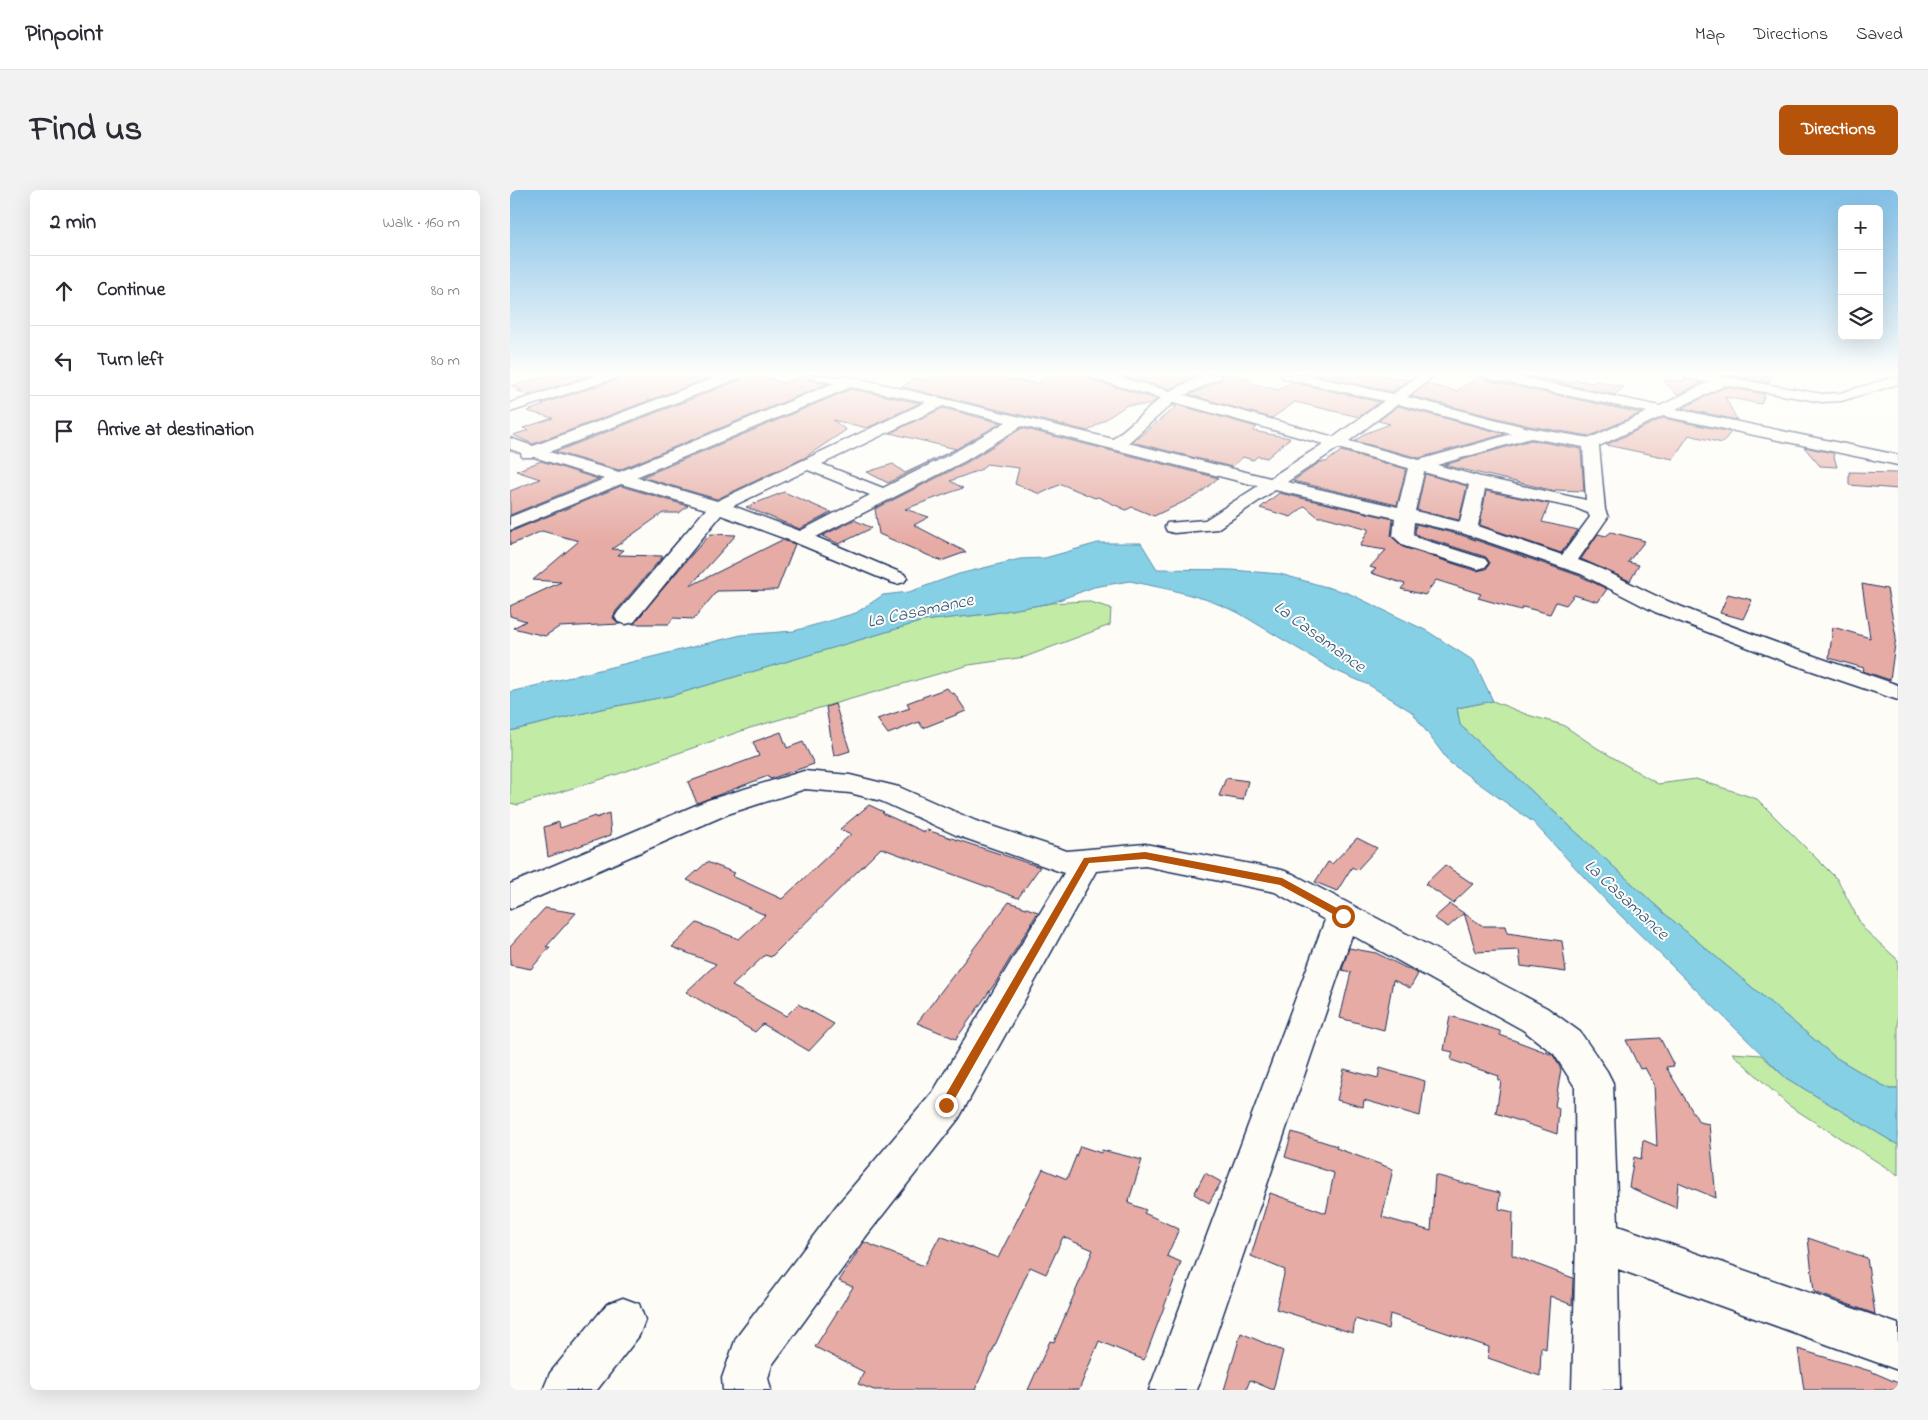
<!DOCTYPE html>
<html lang="en">
<head>
<meta charset="utf-8">
<style>
	body { margin:0; font-family:"Indie Flower",sans-serif; background:#f2f2f3; color:#2b2b33 }
	.controls { position:absolute; right:15px; top:15px; display:grid; overflow:hidden; border-radius:8px; box-shadow:0 5px 20px #0002 }
	.controls button { width:45px; height:45px; display:grid; place-items:center; padding:0; border:0; border-bottom:1px solid #e1e1e2; background:#fff; color:#2b2b33; font:25px sans-serif }
	.stop { position:absolute; width:15px; height:15px; margin:-11px; border:4px solid #b45309; border-radius:50%; background:#fff }
	.stop.end { background:#b45309; border-color:#fff; box-shadow:0 1px 5px #0008 }
	.list { margin:0; padding:0; list-style:none }
	h2 { display:flex; justify-content:space-between; align-items:center; height:65px; margin:0; padding:0 20px; font-size:21px }
	h2 small { font-size:16px; font-weight:400; color:#7c7c81 }
	.list li { display:grid; grid-template-columns:32px 1fr auto; gap:15px; align-items:center; box-sizing:border-box; height:70px; padding:0 20px; border-top:1px solid #e1e1e2 }
	.list b { display:block; font-size:19px; white-space:nowrap }
	.list em { font-size:16px; font-style:normal; color:#7c7c81 }
	.icon { flex:none; width:28px; height:28px; fill:none; stroke:currentColor; stroke-width:2; stroke-linecap:round; stroke-linejoin:round }
	.map { position:relative; flex:none; width:1388px; height:1200px; overflow:hidden; border-radius:8px }
	header { display:flex; align-items:center; gap:30px; box-sizing:border-box; height:70px; padding:0 25px; background:#fff; border-bottom:1px solid #e1e1e2 }
	header strong { font-size:24px }
	nav { display:flex; gap:28px; margin-inline-start:auto; font-size:18px }
	.intro { display:flex; align-items:center; justify-content:space-between; box-sizing:border-box; height:120px; padding:0 30px }
	h1 { margin:0; font-size:35px }
	.button { padding:12px 22px; border-radius:8px; background:#b45309; color:#fff; font-size:18px; font-weight:700 }
	main { display:flex; gap:30px; padding:0 30px }
	aside { flex:1; background:#fff; border-radius:8px; box-shadow:0 5px 20px #0002 }
	.map>svg:first-child { display:block }
	.green { fill:#c2eba6; stroke:#6e8d82 }
	.water { fill:#86d0e6; stroke:#5b90b0 }
	.building { fill:#e6aba4; stroke:#1b2f5e }
	.lines { fill:none; stroke-linecap:round; stroke-linejoin:round }
	.minor-casing { stroke:#1b2f5e; stroke-width:3 }
	.minor { fill:#fdfcf7; fill-rule:evenodd }
	.route { fill:#b45309 }
	.labels { text-anchor:middle; stroke-width:4; stroke-linejoin:round; paint-order:stroke }
	.water-label { font-size:18px; font-style:italic; fill:#365780; stroke:#fdfcf7 }
</style>
</head>
<body>
<header>
<strong>Pinpoint</strong>
<nav><a>Map</a><a>Directions</a><a>Saved</a></nav>
</header>
<div class="intro"><h1>Find us</h1><a class="button">Directions</a></div>
<main>
<aside>
<h2>2 min<small>Walk · 160 m</small></h2>
<ul class="list">
<li><svg class="icon" aria-label="ahead" viewBox="0 0 24 24"><path d="M12 20V5M6 11l6-6 6 6"/></svg><div><b>Continue</b></div><em>80 m</em></li>
<li><svg class="icon" aria-label="left" viewBox="0 0 24 24"><path d="M17 20v-9H6M10 6l-5 5 5 5"/></svg><div><b>Turn left</b></div><em>80 m</em></li>
<li><svg class="icon" aria-label="arrive" viewBox="0 0 24 24"><path d="M6 21V4h12l-3 4 3 4H6"/></svg><div><b>Arrive at destination</b></div></li>
</ul>
</aside>
<div class="map">
<svg width="1388" height="1200" viewBox="0 0 1388 1200">
	<rect width="100%" height="100%" fill="#fdfcf7"/>
	<filter id="ink" filterUnits="userSpaceOnUse"><feTurbulence type="fractalNoise" baseFrequency=".02" numOctaves="2"/><feDisplacementMap in="SourceGraphic" scale="10" xChannelSelector="R" yChannelSelector="G"/><feConvolveMatrix kernelMatrix="1 2 1 2 8 2 1 2 1" color-interpolation-filters="sRGB"/></filter>
	<g filter="url(#ink)">
		<path class="green" d="M576,411l25,7 -1,17 -85,32 -56,8 -219,63 -132,46 -100,31 -8,-2v-72l91,-22 73,-14 249,-74 65,-7 63,-11z
			M983,511l35,14 35,10 34,23 61,36 38,-5 61,20 80,80 26,49 35,32v129h-9l-54,-32 -170,-143 -205,-189 -3,-17z
			M1222,863l29,2 25,23 112,67v30l-110,-70z"/>
		<path class="water" d="M588,353h43l16,26 75,1 48,4 68,19 79,38 47,30 19,40 -36,7 3,17 205,189 170,143 54,32h9v56l-112,-67 -176,-173 -77,-83 -84,-60 -37,-50 -43,-27 -37,-16 -95,-57 -29,-12 -36,-10 -42,-9 -36,6 -43,16 -63,11 -65,7 -249,74 -73,14 -91,22v-39l231,-57 53,-4 62,-18 27,-18 26,-3 50,-18 61,-15 25,-1z"/>
		<path class="building" d="M39,185h43l-62,20 -13,-4 5,-1 -11,-4z
			M110,185h97l-184,69 -20,-9 16,-5 -6,-2 30,-10 -26,-7 17,-6 -3,-1 76,-24z
			M233,185h15l26,8 16,-6 27,7 -208,86 -64,-18 185,-72z
			M441,185h33l56,9 2,-9h45l3,5 67,19 -7,6h-23l-39,26 -186,-44 13,-9 15,2 4,-4 12,1z
			M607,185h83l-30,14z
			M714,185h15l9,3 6,6 24,6 13,-8 89,20 -21,15 -64,-15 -23,16 -82,-23 31,-15z
			M804,185h69l25,5 -15,12z
			M1017,185l46,8 2,-3 18,3 4,-2 27,6 -9,8 -90,-19z
			M1214,185h47l-2,8z
			M969,187l11,4 151,32 -51,23 -61,-10 -118,-30 15,-12 30,7z
			M1174,188l18,5 -25,12 -14,-15 21,1z
			M1215,197l40,7 -4,10 -36,-7 12,23 -55,-12z
			M341,199l69,14 -53,25 -34,-8 13,10 -42,28 -87,41 -75,-22z
			M664,214l83,23 -4,4 37,7 -23,20 -9,-2 -5,4 -10,-3 -11,10 -100,-25 45,-36h-5z
			M888,216l107,28 -86,24 -64,-17 9,-7 26,-10 -12,-3z
			M433,218l58,15 -45,26 -66,-16z
			M1153,228l68,14 -9,11 -33,-8 -16,24 -67,-14z
			M512,238l51,13 145,37 -20,17 -44,21 -22,-9 -6,3 -28,-13 -3,1 -34,-14 -21,10 -25,-10 4,-16 -33,-4 -4,5 -32,12 13,7 -58,21 24,8 -15,8 52,27 -25,9 -62,-27 -4,-25 91,-46z
			M1021,250l50,9 3,42 -29,-1v1l-111,-26z
			M1294,257l29,6 4,14 -17,-1z
			M446,259l-68,34 -21,-11 26,-8 12,9z
			M831,261l65,18 -9,36 -104,-24 27,-19h6z
			M31,271l57,18 -88,36v-24l30,-12 -24,-8z
			M1339,282l49,1v16l-49,-4z
			M915,284l42,12 -8,34 -42,-10z
			M111,296l67,20 -9,7h-16l-51,36 12,1 -6,5 45,1 -47,55 -3,7 7,6 -61,3 -14,9 -32,-8 13,-7 -16,-5v-10l51,-24 -28,-2 46,-39 -37,-10 -32,14v-13z
			M976,301l63,13 -7,18 36,8 -17,23 -81,-28z
			M274,302l46,20h2l-32,17 -54,-22z
			M769,303l114,26 -2,17 12,11 67,22 7,2 9,-2 4,-6 -4,-6 -67,-21 -4,-3 1,-9 45,11 119,41 27,13 -9,13 -24,-7 -8,10 -10,-3 -6,12 -27,-7 -2,3 -43,-12 3,-4 -45,-14 -11,15 -24,-6 4,-5 -34,-11 5,-4 -6,-2 16,-17 -26,-4 9,-17 -44,-12h-7l-13,-11 -14,11 -31,-9z
			M344,330l18,8 -33,16 -17,-8z
			M1101,342l34,9 -17,21 11,3 -9,16 -49,-22 17,-25 8,2z
			M201,344l25,1 -46,51 92,-46 13,4 -18,46 -60,1 -23,28 -21,-1 -4,6h-36l61,-72z
			M1352,394l25,5 9,48 -6,43 -27,-9 1,-3 -35,-10 4,-31 37,11z
			M1218,404l24,6 -9,19 -23,-6z
			M437,498l5,6 2,-1 12,18 -43,17 -4,-6 -31,12 -11,-15 33,-11 -3,-5z
			M325,514l15,47 -16,5 -8,-49z
			M271,542l6,16 16,-6 11,22 -44,15 -2,-3 -71,27 -9,-21 71,-26 -6,-14z
			M716,588l22,3 -5,19 -24,-4z
			M359,615l15,7 -2,1 42,19 3,-2 113,37 -22,31 -137,-50 -110,109 -6,-2 -33,31 54,30 12,-12 36,20 -25,27 -46,-27 -8,8 -69,-40 30,-28 -44,-17 25,-24 42,16 26,-24 -78,-35 20,-18 28,11 -3,3 50,23 69,-65 -11,-5z
			M99,623l2,22 -63,22 -4,-30 15,-5 1,6 35,-12 1,2z
			M847,648l20,10 -20,22 -5,-3 -15,24 -22,-9 13,-20 4,2z
			M935,675l28,19 -20,19 -28,-19z
			M499,712l29,10 -42,70 -40,57 -39,-16z
			M940,714l33,22h22l2,7 55,8 4,31 -45,-6 -2,-16 -43,2 -12,-39 -16,14 -14,-9z
			M35,718l31,5 -30,34h4l-19,22 -21,-4v-19z
			M839,758l27,5 42,21 -8,14 -17,-8 -9,50 -44,-12 11,-46 -9,-2z
			M940,826l50,15v4l53,20 8,14 -6,37 4,2 -2,26 -61,-21 5,-32 -3,-1 1,-4 -48,-16 2,-8 -9,-2z
			M1150,848l14,28 -8,1 33,55 10,2 7,74 -38,-16 -2,26 -47,-21 5,-30 7,2 2,-19 14,6 -3,-62 -9,-16 -5,1 -14,-29z
			M870,878l45,13 -5,35 -56,-16 -1,7 -26,-7 7,-31 34,9z
			M782,942l45,14 -1,2 57,21 -11,48 49,14 4,-56 65,18 -1,16 14,3 -1,43 61,23 -1,27 -22,-9 -4,53 -5,-2 -1,29 -52,-18 1,-11 -99,-33 -2,15 -33,-10 -2,14 -77,-24 9,-39 -34,-14 19,-63 56,20 8,-40 -49,-16z
			M570,956l21,7 1,-3 40,10 -14,43 18,7 -2,3 35,16 -12,27 14,6 -37,98 -45,-19 -20,49h-51l22,-49 4,1 39,-92 -30,-13 -17,37 -16,-7 -55,123h-101l-16,-6 6,-12 -49,-25 38,-60 -14,-6 25,-39 60,24 16,-30 58,22 45,-89 24,10z
			M695,983l16,9 -12,21 -15,-9z
			M1298,1048l59,20 8,56 -61,-22z
			M731,1143l42,18 -10,39 -23,-10 -4,10h-22z
			M1288,1159l72,22 28,12v7h-94z"/>
		<g class="lines">
			<g class="minor-casing">
				<path id="minor" d="M88,185h20l-2,3 -106,34v-9z
					M212,185h19l-2,3 -190,74 70,20 215,-89 -25,-5 -2,-3 45,2 261,62 48,-41 -70,-20 -2,-3h22l59,16 34,-16h18l-2,3 -35,17 149,42 50,-36 -101,-23 -2,-3h25l87,19 26,-19h16l-28,22 122,31 61,10 57,-26 -157,-33 -7,-4h26l151,31 48,-24 -22,-4 -2,-3h30l108,19 18,-1 58,-17v8l-57,17 -19,1 -97,-17 -49,24 222,46v10l-235,-49 -64,30 6,64 3,7 -30,43c33,11 62,30 94,43 74,30 150,56 226,82v15l-112,-38 -131,-50 -74,-38 -119,-41 -48,-11 -1,12 5,4 67,21 3,4 -3,4 -7,2 -7,-2 -67,-21 -11,-10 2,-18 -120,-28 -58,39 -43,4 -7,-2 -2,-4 2,-4 38,-3 53,-34 -236,-60 -57,35 -149,76 88,37 3,4 -3,4 -7,2 -7,-2 -96,-40 -73,-27 -87,107 -8,2 -8,-2 -3,-5 3,-5 88,-103 -85,-25 -111,46v-13l94,-38 -70,-22h-12l-1,-4 -11,-4v-11l23,8zM341,197l75,15 -209,99 -81,-24zM664,212l149,42 -53,34 -142,-35zM888,214l114,30 -93,26 -70,-19zM433,216l63,16 -53,31 -70,35 -61,-24zM1021,248l52,9 3,53 -105,-23 -44,-12zM828,258l70,20 -10,39 -111,-25zM298,280l62,25 -70,36 -67,-25zM914,282l45,13 -9,37 -45,-11zM975,299l91,19 12,5 2,4 -28,38 -84,-29z
					M294,581l46,4 49,12 77,34 91,30 78,-7 137,26 11,4 254,134 33,24 27,39 6,12 5,143 280,98v46l-280,-101 2,121h-48l4,-150 -1,-153 -21,-33 -31,-24 -171,-95 -155,455h-48l176,-470 -50,-28 -130,-26 -49,5 -137,247 -92,117 -95,130 -4,13 3,12h-48l-1,-12 14,-40 101,-133 96,-113 131,-219 -108,-38 -75,-34 -31,-8 -45,-4 -77,25 -218,95v-25l198,-84z
					M113,1108l16,6 6,16 -6,16 -42,54h-54l7,-17 57,-69z"/>
			</g>
			<use href="#minor" class="minor"/>
		</g>
	</g>
	<linearGradient id="sky" x2="0" y2="1"><stop stop-color="#81bfe7"/><stop offset="0.52" stop-color="#fefefb"/><stop offset="1" stop-color="#fefefb" stop-opacity="0"/></linearGradient>
	<rect width="1388" height="353" fill="url(#sky)"/>
	<path class="route" d="M635,662l137,26 64,35 2,3 -2,2h-6l-60,-33 -135,-26 -56,4 -140,246 -3,1 -4,-1 -2,-4 2,-4 142,-243z"/>
	<g class="labels">
		<g class="water-label">
			<text transform="translate(410 420) rotate(-12)" y="6">La Casamance</text>
			<text transform="translate(810 446) rotate(36)" y="6">La Casamance</text>
			<text transform="translate(1117 709) rotate(43)" y="6">La Casamance</text>
		</g>
	</g>
</svg>
<div class="controls">
<button>+</button>
<button>−</button>
<button><svg class="icon" aria-label="layers" viewBox="0 0 24 24"><path d="M12 4l9 5-9 5-9-5zM3 14l9 5 9-5"/></svg></button>
</div>
<div class="stop" style="left:833px;top:726px"></div>
<div class="stop end" style="left:436px;top:915px"></div>
</div>
</main>
</body>
</html>
